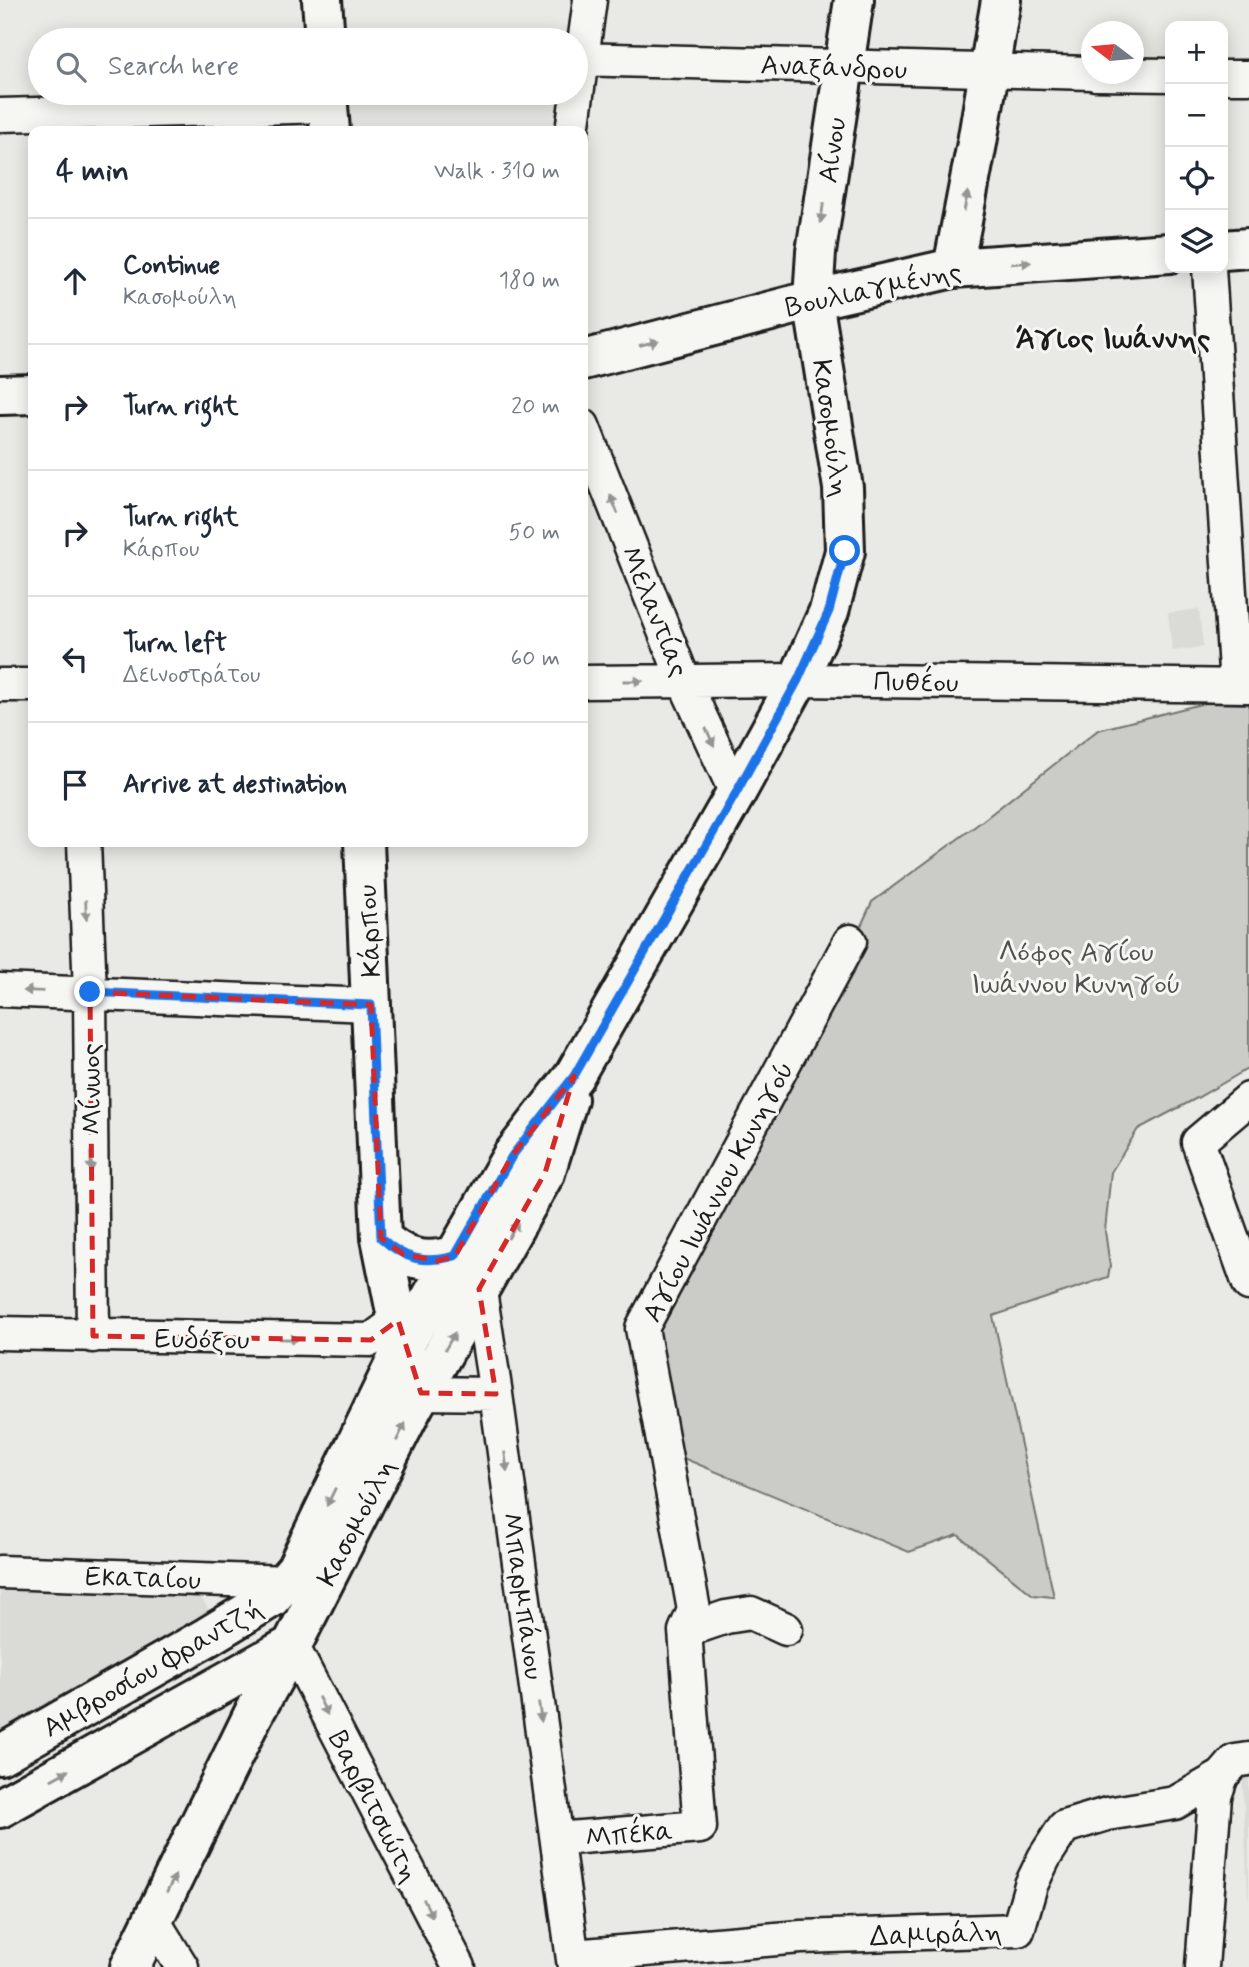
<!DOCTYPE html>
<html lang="en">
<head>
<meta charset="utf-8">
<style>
	body { margin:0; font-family:Mynerve,sans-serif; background:#f2f2f3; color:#1f2937 }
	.controls { position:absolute; right:21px; top:21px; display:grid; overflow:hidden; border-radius:14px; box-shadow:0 4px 18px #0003 }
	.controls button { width:63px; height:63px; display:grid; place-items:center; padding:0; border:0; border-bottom:2px solid #e0e1e3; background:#fff; color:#1f2937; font:35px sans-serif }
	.compass { position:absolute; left:1081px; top:21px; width:63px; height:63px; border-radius:50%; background:#fff; box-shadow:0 4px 18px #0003; rotate:286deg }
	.stop { position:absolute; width:21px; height:21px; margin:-16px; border:5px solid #1a73e8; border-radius:50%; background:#fff }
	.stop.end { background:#1a73e8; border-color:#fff; box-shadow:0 2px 7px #0008 }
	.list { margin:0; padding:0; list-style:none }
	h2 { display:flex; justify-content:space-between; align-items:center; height:91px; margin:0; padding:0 28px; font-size:30px }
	h2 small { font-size:23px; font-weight:400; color:#747a83 }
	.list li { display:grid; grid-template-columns:46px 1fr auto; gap:21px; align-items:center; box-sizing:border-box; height:126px; padding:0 28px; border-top:2px solid #e0e1e3 }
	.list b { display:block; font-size:26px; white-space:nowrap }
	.list p { margin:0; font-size:23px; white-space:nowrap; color:#747a83 }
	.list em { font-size:23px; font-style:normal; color:#747a83 }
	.icon { flex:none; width:38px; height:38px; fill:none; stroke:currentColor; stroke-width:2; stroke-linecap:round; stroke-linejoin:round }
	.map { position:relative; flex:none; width:1249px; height:1967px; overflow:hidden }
	.search { position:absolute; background:#fff; box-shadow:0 4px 18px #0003; left:28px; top:28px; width:560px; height:77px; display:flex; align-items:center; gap:18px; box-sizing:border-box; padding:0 24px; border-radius:38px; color:#747a83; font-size:26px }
	.panel { position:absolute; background:#fff; box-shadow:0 4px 18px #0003; left:28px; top:126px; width:560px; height:721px; border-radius:14px }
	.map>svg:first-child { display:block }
	.built { fill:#dadad6 }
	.green { fill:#cbcbc7; stroke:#747472; stroke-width:2 }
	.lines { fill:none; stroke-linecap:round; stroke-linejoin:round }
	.street-casing { stroke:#1c1c1c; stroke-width:37 }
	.secondary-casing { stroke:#1c1c1c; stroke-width:44 }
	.primary-casing { stroke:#1c1c1c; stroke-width:44 }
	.street { stroke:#f6f6f2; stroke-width:32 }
	.secondary { stroke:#f6f6f2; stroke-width:38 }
	.primary { stroke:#f6f6f2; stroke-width:38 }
	.oneway { fill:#949492 }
	.route { stroke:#1a73e8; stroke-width:9 }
	.marked { fill:none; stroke:#d62828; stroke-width:5; stroke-dasharray:14 9; stroke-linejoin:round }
	.labels { text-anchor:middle; stroke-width:6; stroke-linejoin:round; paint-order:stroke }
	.street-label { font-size:28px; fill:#1c1c1c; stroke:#f6f6f2 }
	.park-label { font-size:28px; fill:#51514f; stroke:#f6f6f2 }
	.neighbourhood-label { font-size:30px; font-weight:bold; fill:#1c1c1c; stroke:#f6f6f2 }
</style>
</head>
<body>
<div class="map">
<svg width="1249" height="1967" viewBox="0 0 1249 1967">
	<rect width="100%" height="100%" fill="#e9e9e5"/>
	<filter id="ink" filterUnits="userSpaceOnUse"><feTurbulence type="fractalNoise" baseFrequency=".0143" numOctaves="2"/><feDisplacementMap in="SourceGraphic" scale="14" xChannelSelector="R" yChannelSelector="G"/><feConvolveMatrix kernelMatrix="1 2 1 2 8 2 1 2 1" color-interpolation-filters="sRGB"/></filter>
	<g filter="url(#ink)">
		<path class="built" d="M1199,609l4,38 -31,4 -4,-38z
			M0,1584l193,2 16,24 -18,20 -191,101z
			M1249,1767v131h-1l-6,-129z"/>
		<path class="green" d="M1205,703l44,1v364l-52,30 -59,31 -27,43 -6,59 5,35 -2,11 -115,39 61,281 -21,-2 -75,-60 -49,17 -226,-94 -28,-131 157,-295 60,-130 109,-80 117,-92z"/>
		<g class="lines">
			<g class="street-casing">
				<path id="street" d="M576,59l516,14
					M1095,74l75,1
					M1223,77h26
					M0,115l328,-9
					M572,131l18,-131
					M1209,268l27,418
					M583,426l101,255 52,112
					M583,682l215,-2 451,6
					M0,685h33
					M84,842l6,150 3,344
					M0,990l371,15
					M1249,1099l-51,43 51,142
					M478,1278l18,116 78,573
					M0,1333l371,7 27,-20
					M421,1393l75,1
					M0,1572l287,10
					M685,1631l41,-14 25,-4 35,16
					M292,1645l167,322
					M557,1839l143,-12 -15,-196 9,-21 -52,-282 208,-387
					M153,1920l29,47
					M573,1956l228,-19 217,-7 13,-45 13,-27 20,-31 43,-13 68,-11 47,-27
					M1202,1967l13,-171 7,-20 13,-15 14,-2"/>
			</g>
			<g class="secondary-casing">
				<path id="secondary" d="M322,0l3,40
					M327,93l3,38
					M953,268l24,-125 24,-143
					M364,842l17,396 22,109 5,11
					M381,1238c24,22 43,26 74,18
					M0,1755l207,-118 64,-39 25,-29 107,-222 109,-191 62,-80 162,-283 62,-113 31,-69 16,-60 -2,-63 -30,-188 3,-48 38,-252
					M0,1808l292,-163
					M130,1967l123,-252 39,-70 121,-238 132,-234 23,-74"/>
			</g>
			<g class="primary-casing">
				<path id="primary" d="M1223,250l26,-2
					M583,360l230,-60 140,-32 217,-15
					M0,395l33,-1"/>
			</g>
			<use href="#street" class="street"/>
			<use href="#secondary" class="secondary"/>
			<use href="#primary" class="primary"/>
		</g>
		<defs><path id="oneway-solid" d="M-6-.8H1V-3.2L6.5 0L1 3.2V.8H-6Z" transform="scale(1.75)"/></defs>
		<g class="oneway">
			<use href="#oneway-solid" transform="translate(966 201) rotate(-79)"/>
			<use href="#oneway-solid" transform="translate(822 213) rotate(98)"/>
			<use href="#oneway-solid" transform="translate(1021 263) rotate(-4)"/>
			<use href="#oneway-solid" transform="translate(649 343) rotate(-15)"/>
			<use href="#oneway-solid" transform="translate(614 504) rotate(-112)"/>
			<use href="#oneway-solid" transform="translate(633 681)"/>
			<use href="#oneway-solid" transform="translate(710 737) rotate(65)"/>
			<use href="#oneway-solid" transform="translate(86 910) rotate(88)"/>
			<use href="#oneway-solid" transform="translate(33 991) rotate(-178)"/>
			<use href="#oneway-solid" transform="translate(91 1162) rotate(89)"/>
			<use href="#oneway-solid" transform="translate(513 1230) rotate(-60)"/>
			<use href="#oneway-solid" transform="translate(289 1339) rotate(1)"/>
			<use href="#oneway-solid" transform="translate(450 1341) rotate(-61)"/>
			<use href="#oneway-solid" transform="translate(401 1432) rotate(-63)"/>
			<use href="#oneway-solid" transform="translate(506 1462) rotate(82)"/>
			<use href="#oneway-solid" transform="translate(331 1497) rotate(116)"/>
			<use href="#oneway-solid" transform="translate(323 1706) rotate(63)"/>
			<use href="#oneway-solid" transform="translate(540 1712) rotate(82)"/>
			<use href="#oneway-solid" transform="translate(60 1775) rotate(-29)"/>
			<use href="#oneway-solid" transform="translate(171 1884) rotate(-64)"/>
			<use href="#oneway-solid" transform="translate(428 1908) rotate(63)"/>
		</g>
	</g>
	<g class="lines" filter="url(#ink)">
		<path class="route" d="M90,992l281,13 10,233c24,22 43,26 74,18l57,-100 62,-80 162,-283 62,-113 31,-69 16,-60"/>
	</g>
	<path class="marked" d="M90,992l281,13 10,233 22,16 34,7 18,-5 57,-100 62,-80 -29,97 -66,116 17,105 -75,-1 -23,-73 -27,20 -278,-4z"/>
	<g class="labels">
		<g class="street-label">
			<text transform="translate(834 66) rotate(2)" y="10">Αναξάνδρου</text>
			<text transform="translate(831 150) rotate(-82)" y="10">Αίνου</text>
			<text transform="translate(873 288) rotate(-12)" y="10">Βουλιαγμένης</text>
			<text transform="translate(832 428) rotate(82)" y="10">Κασομούλη</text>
			<text transform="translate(656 611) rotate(68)" y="10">Μελαντίας</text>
			<text transform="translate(916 681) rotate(1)" y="10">Πυθέου</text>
			<text transform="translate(368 931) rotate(-93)" y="10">Κάρπου</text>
			<text transform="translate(90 1089) rotate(-91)" y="10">Μίνωος</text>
			<text transform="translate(717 1191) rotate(-62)" y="10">Αγίου Ιωάννου Κυνηγού</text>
			<text transform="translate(202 1338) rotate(1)" y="10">Ευδόξου</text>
			<text transform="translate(355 1522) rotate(-63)" y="10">Κασομούλη</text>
			<text transform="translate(143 1577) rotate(2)" y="10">Εκαταίου</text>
			<text transform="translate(524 1596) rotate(82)" y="10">Μπαρμπάνου</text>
			<text transform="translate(152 1667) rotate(-30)" y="10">Αμβροσίου Φραντζή</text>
			<text transform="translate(375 1806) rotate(63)" y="10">Βαρβιτσιώτη</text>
			<text transform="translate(629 1833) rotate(-5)" y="10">Μπέκα</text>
			<text transform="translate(936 1933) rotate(-2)" y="10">Δαμιράλη</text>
		</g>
		<g class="park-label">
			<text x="1076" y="961">Λόφος Αγίου<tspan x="1076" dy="32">Ιωάννου Κυνηγού</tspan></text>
		</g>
		<g class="neighbourhood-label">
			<text x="1113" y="348">Άγιος Ιωάννης</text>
		</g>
	</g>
</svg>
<div class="controls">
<button>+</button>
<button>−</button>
<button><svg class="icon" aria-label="locate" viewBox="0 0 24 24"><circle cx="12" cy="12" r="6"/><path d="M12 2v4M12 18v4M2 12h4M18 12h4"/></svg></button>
<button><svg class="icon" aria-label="layers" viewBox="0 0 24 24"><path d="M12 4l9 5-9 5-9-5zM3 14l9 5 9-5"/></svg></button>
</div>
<svg class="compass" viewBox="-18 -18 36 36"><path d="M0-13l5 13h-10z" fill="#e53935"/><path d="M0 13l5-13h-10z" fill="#747a83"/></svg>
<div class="stop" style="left:845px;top:551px"></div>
<div class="stop end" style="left:90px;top:992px"></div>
<div class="search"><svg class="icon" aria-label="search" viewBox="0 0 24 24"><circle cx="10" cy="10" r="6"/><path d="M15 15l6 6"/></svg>Search here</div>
<section class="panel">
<h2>4 min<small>Walk · 310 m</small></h2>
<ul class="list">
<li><svg class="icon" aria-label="ahead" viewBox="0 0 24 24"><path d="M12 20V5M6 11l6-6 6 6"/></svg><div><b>Continue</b><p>Κασομούλη</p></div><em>180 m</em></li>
<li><svg class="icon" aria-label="right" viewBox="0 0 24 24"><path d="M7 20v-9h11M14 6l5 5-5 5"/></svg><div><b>Turn right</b></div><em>20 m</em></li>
<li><svg class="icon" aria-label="right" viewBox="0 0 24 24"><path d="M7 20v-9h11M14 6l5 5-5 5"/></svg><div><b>Turn right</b><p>Κάρπου</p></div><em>50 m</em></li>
<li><svg class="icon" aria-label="left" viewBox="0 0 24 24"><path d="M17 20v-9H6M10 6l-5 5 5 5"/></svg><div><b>Turn left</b><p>Δεινοστράτου</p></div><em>60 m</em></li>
<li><svg class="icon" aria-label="arrive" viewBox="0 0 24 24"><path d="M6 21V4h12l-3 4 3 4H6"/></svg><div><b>Arrive at destination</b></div></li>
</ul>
</section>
</div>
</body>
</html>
